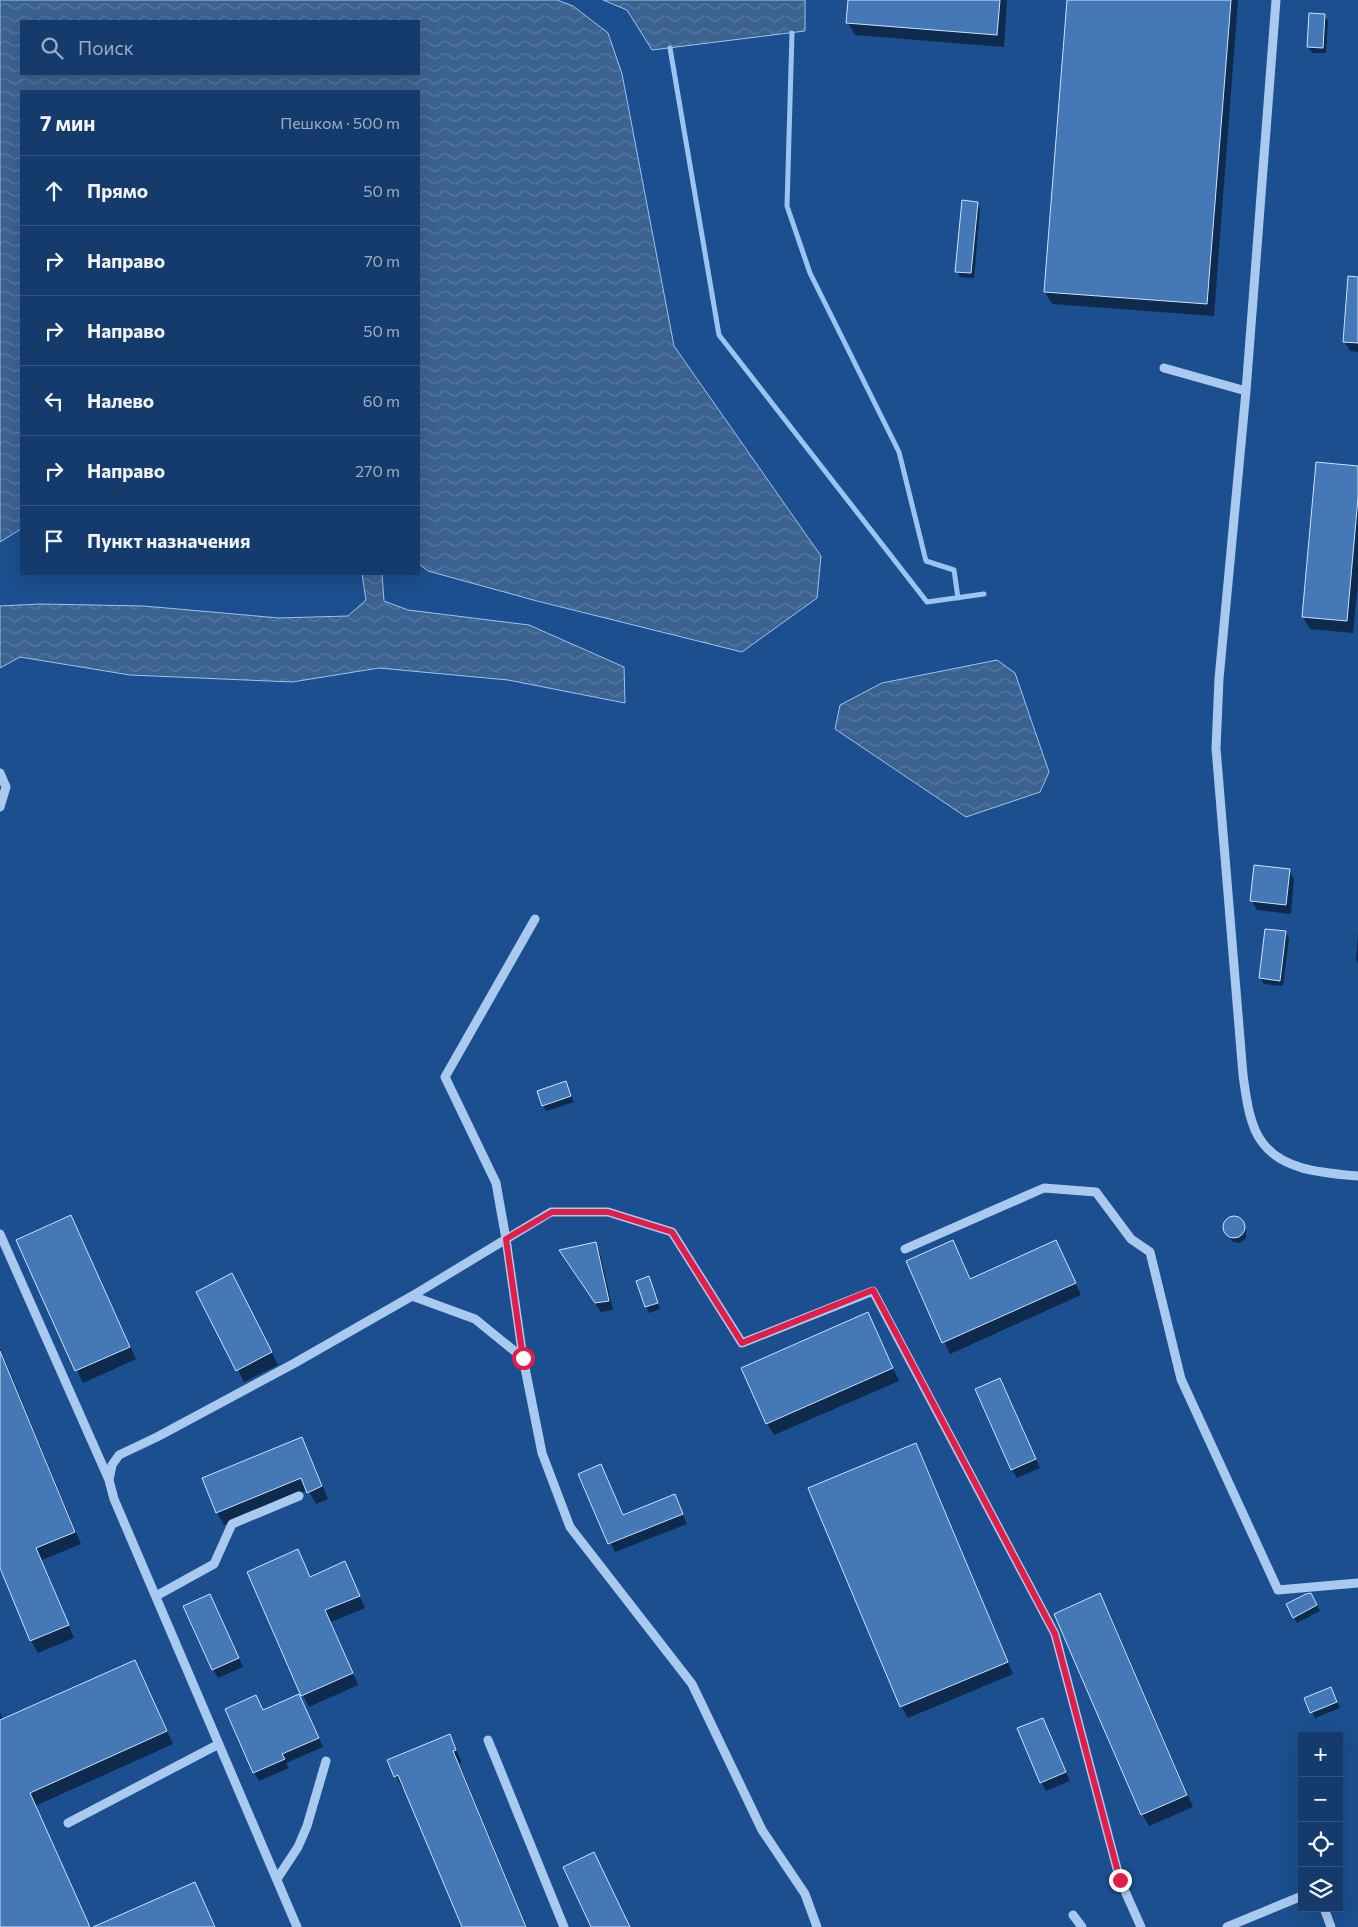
<!DOCTYPE html>
<html lang="ru">
<head>
<meta charset="utf-8">
<style>
	body { margin:0; font-family:Commissioner,sans-serif; background:#214673; color:#f1f3f6 }
	.controls { position:absolute; right:15px; bottom:15px; display:grid; overflow:hidden; border-radius:0px; box-shadow:0 5px 20px #0002 }
	.controls button { width:45px; height:45px; display:grid; place-items:center; padding:0; border:0; border-bottom:1px solid #33557e; background:#143b6b; color:#f1f3f6; font:25px sans-serif }
	.stop { position:absolute; width:15px; height:15px; margin:-11px; border:4px solid #e11d48; border-radius:50%; background:#fff }
	.stop.end { background:#e11d48; border-color:#fff; box-shadow:0 1px 5px #0008 }
	.list { margin:0; padding:0; list-style:none }
	h2 { display:flex; justify-content:space-between; align-items:center; height:65px; margin:0; padding:0 20px; font-size:21px }
	h2 small { font-size:16px; font-weight:400; color:#9dadc1 }
	.list li { display:grid; grid-template-columns:32px 1fr auto; gap:15px; align-items:center; box-sizing:border-box; height:70px; padding:0 20px; border-top:1px solid #33557e }
	.list b { display:block; font-size:19px; white-space:nowrap }
	.list em { font-size:16px; font-style:normal; color:#9dadc1 }
	.icon { flex:none; width:28px; height:28px; fill:none; stroke:currentColor; stroke-width:2; stroke-linecap:round; stroke-linejoin:round }
	.map { position:relative; flex:none; width:1358px; height:1927px; overflow:hidden }
	.search { position:absolute; background:#143b6b; box-shadow:0 5px 20px #0002; left:20px; top:20px; width:400px; height:55px; display:flex; align-items:center; gap:12px; box-sizing:border-box; padding:0 18px; border-radius:0px; color:#9dadc1; font-size:19px }
	.panel { position:absolute; background:#143b6b; box-shadow:0 5px 20px #0002; left:20px; top:90px; width:400px; height:485px; border-radius:0px }
	.map>svg:first-child { display:block }
	.water { fill:url(#water-waves); stroke:#9cc4f0; fill-rule:evenodd }
	.shadow { fill:#0007 }
	.lines { fill:none; stroke-linecap:round; stroke-linejoin:round }
	.stream { stroke:#9cc4f0; stroke-width:5 }
	.building { fill:#4478b7; stroke:#cfe3fa }
	.minor { stroke:#a9c9ee; stroke-width:9 }
	.route { stroke:#e11d48; stroke-width:6 }
</style>
</head>
<body>
<div class="map">
<svg width="1358" height="1927" viewBox="0 0 1358 1927">
	<defs>
		<pattern id="water-waves" width="16" height="10" patternUnits="userSpaceOnUse" patternTransform="scale(1.25)"><rect width="16" height="10" fill="#3c6290"/><path d="M0 5q4-4 8 0t8 0" fill="none" stroke="#597aa1"/></pattern>
	</defs>
	<rect width="100%" height="100%" fill="#1b4f8f"/>
	<path class="water" d="M0,0h557l16,6 35,27 14,41 52,272 147,210 -4,42 -75,54 -205,-51 -109,-30 -9,-7v-473h-398v438l-21,13zM419,21v53h-398v-53z
		M603,0h202v31l-153,19 -25,-40z
		M362,574h20l2,27 24,9 121,15 95,42 1,36 -117,-23 -129,-12 -87,14 -162,-7 -110,-18 -20,11v-62l40,-2 104,2 135,12 69,-2 18,-16z
		M997,660l18,13 34,99 -9,20 -74,25 -131,-88 5,-24 42,-22z"/>
	<path class="shadow" d="M850,0h157l-3,47 -149,-12 -7,-12z
		M1068,0h170l-24,316 -162,-12 -7,-12z
		M1324,15l4,6 -2,32h-14l-4,-6z
		M977,203l3,6 -6,69 -14,-1 -3,-6z
		M1358,285v67l-8,-1 -5,-9z
		M1358,467v115l-5,51 -43,-4 -7,-12z
		M1289,870l5,9 -3,35 -34,-4 -5,-9z
		M1285,932l4,6 -6,48 -19,-2 -4,-6z
		M1358,932v32l-2,-4z
		M566,1083l8,19 -28,9 -3,-6z
		M71,1216l65,143 -53,24 -66,-143z
		M1233,1218h3l10,12v8l-6,5 -7,-1 -9,-13 2,-7z
		M1056,1242l25,53 -131,59 -43,-92 52,-9 12,27z
		M595,1244l5,9 13,57 -12,2 -35,-52z
		M648,1278l12,31 -11,4 -12,-31z
		M239,1287l39,78 -34,17 -6,-12z
		M868,1314l31,67 -125,54 -7,-12z
		M0,1348l81,196 -39,16 32,78 -36,15 -7,-12 -31,-76z
		M1000,1379l40,89 -23,10 -5,-9z
		M301,1438l7,12 20,49 -12,5 -8,-14 -84,35 -7,-13z
		M915,1444l7,12 91,218 -105,44 -7,-12z
		M600,1465l24,51 50,-20 13,28 -72,28 -36,-77z
		M298,1551l13,27 34,-15 20,45 -34,14 27,63 -49,22 -6,-12z
		M210,1595l33,72 -25,11 -5,-9z
		M1100,1595l7,12 86,200 -44,19 -7,-12z
		M1311,1595l9,16 -23,12 -9,-18z
		M134,1661l39,83 -138,62 55,121h-90v-215l3,8z
		M1334,1694l6,14 -25,10 -9,-19z
		M256,1697l7,14 41,-6 19,42 -37,16 3,5 -30,13 -5,-9z
		M1042,1719l28,62 -24,10 -5,-9z
		M449,1736l13,26 -3,1 68,164h-64l-58,-140 -3,1 -6,-12z
		M195,1883l21,44h-120z"/>
	<g class="lines">
		<path class="stream" d="M792,33l-5,173 23,67 89,179 27,109 28,9 4,28
			M670,48l49,287 208,267 57,-8"/>
	</g>
	<path class="building" d="M848,0h152l-3,35 -151,-12z
		M1067,0h164l-24,304 -163,-12z
		M1309,13l16,1 -2,34 -16,-1z
		M962,200l16,2 -7,71 -16,-1z
		M1348,276l10,1v66l-15,-1z
		M1316,462l42,4v32l-11,123 -45,-4z
		M1254,865l36,4 -4,36 -36,-4z
		M1265,929l21,2 -6,50 -21,-3z
		M566,1081l5,15 -29,10 -5,-15z
		M71,1215l59,132 -55,24 -59,-131z
		M1223 1227a11 11 0 1 1 22 0a11 11 0 1 1-22 0Z
		M953,1240l17,39 86,-39 20,43 -134,60 -36,-82z
		M596,1242l13,59 -14,2 -36,-53z
		M232,1273l40,79 -36,19 -40,-79z
		M649,1276l9,27 -13,4 -9,-26z
		M868,1312l25,56 -127,56 -25,-56z
		M0,1351l75,181 -39,16 33,77 -39,16 -30,-73z
		M1000,1378l36,81 -25,11 -36,-81z
		M302,1437l20,49 -15,7 -6,-15 -85,35 -14,-35z
		M916,1443l92,219 -108,45 -92,-219z
		M601,1464l22,51 52,-21 8,20 -75,30 -30,-70z
		M298,1549l12,28 35,-16 15,35 -35,14 28,63 -52,23 -54,-124z
		M1100,1593l87,202 -46,20 -87,-201z
		M1311,1593l6,12 -24,13 -7,-14 20,-10z
		M210,1594l29,64 -27,12 -29,-64z
		M135,1660l32,71 -137,62 60,134h-90v-207z
		M1331,1687l6,15 -27,11 -6,-15z
		M299,1694l20,44 -37,16 3,5 -32,14 -28,-64 31,-14 7,15z
		M1043,1718l23,54 -26,11 -23,-55z
		M450,1734l6,16 -3,1 73,176h-64l-64,-152 -4,2 -7,-17z
		M594,1852l36,75h-39l-28,-60z
		M195,1882l20,45h-122z"/>
	<g class="lines">
		<path class="minor" d="M1276,0l-30,391 -27,288 -3,69 27,327c3,21 6,50 19,67 20,29 64,31 96,34
			M1164,368l82,23
			M0,773l6,14 -6,20
			M0,1234l109,246
			M905,1249l139,-61 52,4 35,47 19,13 31,127 97,211 80,-7
			M412,1296l139,-84h57l64,20 70,111 131,-52 182,343 65,246 21,47
			M523,1358l-17,-119 -10,-56 -51,-106 90,-158
			M156,1596l58,-32 18,-40 67,-28
			M488,1740l76,187
			M68,1823l151,-79
			M277,1879l21,-32 9,-21 19,-65
			M1324,1908l7,19
			M1073,1915l9,12
			M297,1927l-183,-428 -5,-19 3,-15 7,-10 38,-18 136,-73 119,-68 63,23 48,39 19,95 28,74 122,157 70,146 43,64 12,33
			M1227,1927l75,-31"/>
	</g>
	<g class="lines">
		<path class="route" d="M523,1358l-17,-119 46,-27h56l64,20 70,111 131,-53 182,344 65,246"/>
	</g>
</svg>
<div class="controls">
<button>+</button>
<button>−</button>
<button><svg class="icon" aria-label="locate" viewBox="0 0 24 24"><circle cx="12" cy="12" r="6"/><path d="M12 2v4M12 18v4M2 12h4M18 12h4"/></svg></button>
<button><svg class="icon" aria-label="layers" viewBox="0 0 24 24"><path d="M12 4l9 5-9 5-9-5zM3 14l9 5 9-5"/></svg></button>
</div>
<div class="stop" style="left:523px;top:1358px"></div>
<div class="stop end" style="left:1120px;top:1880px"></div>
<div class="search"><svg class="icon" aria-label="search" viewBox="0 0 24 24"><circle cx="10" cy="10" r="6"/><path d="M15 15l6 6"/></svg>Поиск</div>
<section class="panel">
<h2>7 мин<small>Пешком · 500 m</small></h2>
<ul class="list">
<li><svg class="icon" aria-label="ahead" viewBox="0 0 24 24"><path d="M12 20V5M6 11l6-6 6 6"/></svg><div><b>Прямо</b></div><em>50 m</em></li>
<li><svg class="icon" aria-label="right" viewBox="0 0 24 24"><path d="M7 20v-9h11M14 6l5 5-5 5"/></svg><div><b>Направо</b></div><em>70 m</em></li>
<li><svg class="icon" aria-label="right" viewBox="0 0 24 24"><path d="M7 20v-9h11M14 6l5 5-5 5"/></svg><div><b>Направо</b></div><em>50 m</em></li>
<li><svg class="icon" aria-label="left" viewBox="0 0 24 24"><path d="M17 20v-9H6M10 6l-5 5 5 5"/></svg><div><b>Налево</b></div><em>60 m</em></li>
<li><svg class="icon" aria-label="right" viewBox="0 0 24 24"><path d="M7 20v-9h11M14 6l5 5-5 5"/></svg><div><b>Направо</b></div><em>270 m</em></li>
<li><svg class="icon" aria-label="arrive" viewBox="0 0 24 24"><path d="M6 21V4h12l-3 4 3 4H6"/></svg><div><b>Пункт назначения</b></div></li>
</ul>
</section>
</div>
</body>
</html>
